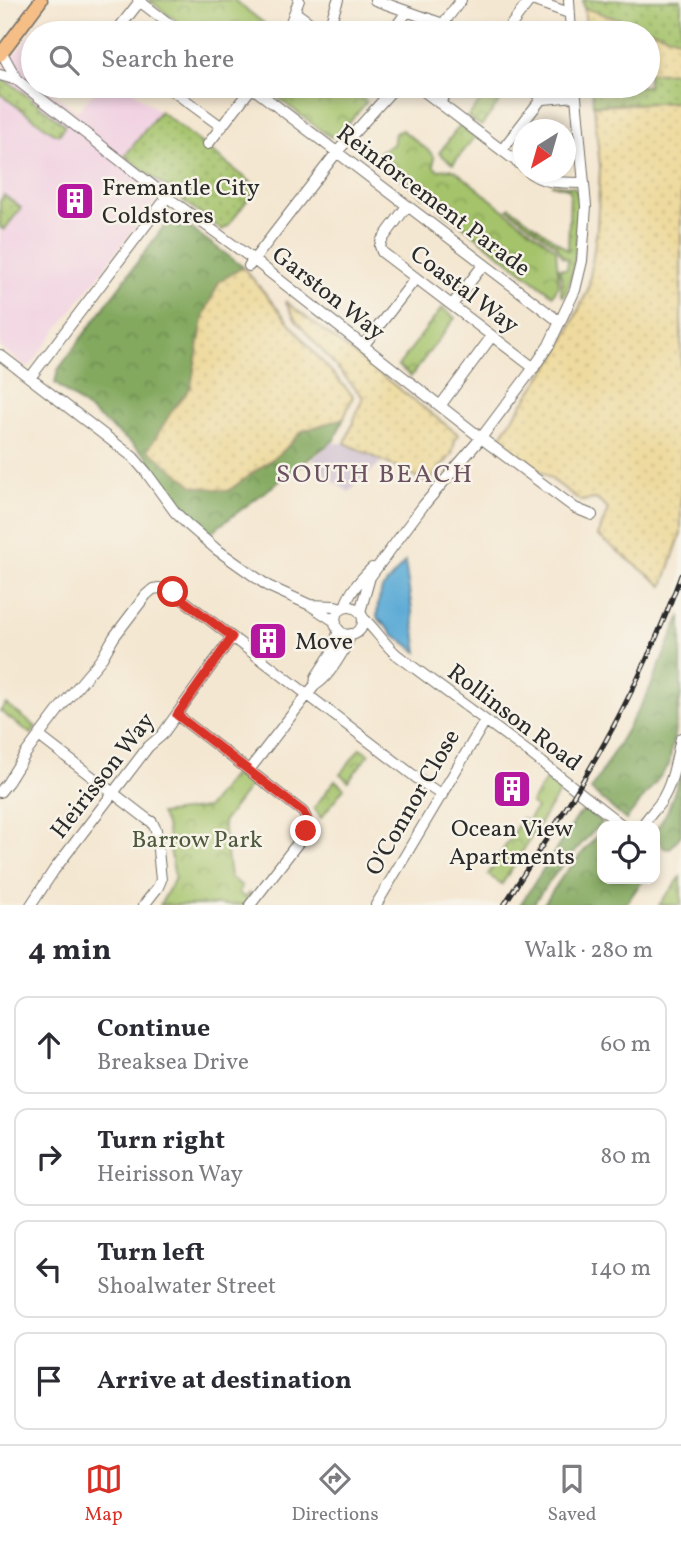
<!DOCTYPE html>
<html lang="en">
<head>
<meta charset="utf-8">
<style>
	body { margin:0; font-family:Vollkorn,serif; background:#f7f7f7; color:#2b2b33 }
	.controls { position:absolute; right:21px; bottom:21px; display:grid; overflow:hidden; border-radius:14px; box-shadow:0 4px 10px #0003 }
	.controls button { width:63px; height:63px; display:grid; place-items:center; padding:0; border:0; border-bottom:2px solid #e1e1e2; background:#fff; color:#2b2b33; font:35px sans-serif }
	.compass { position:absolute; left:513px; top:119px; width:63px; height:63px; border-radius:50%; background:#fff; box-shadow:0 4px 10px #0003; rotate:217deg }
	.stop { position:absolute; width:21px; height:21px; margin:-16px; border:5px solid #d93025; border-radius:50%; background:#fff }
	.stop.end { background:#d93025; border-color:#fff; box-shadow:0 2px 7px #0008 }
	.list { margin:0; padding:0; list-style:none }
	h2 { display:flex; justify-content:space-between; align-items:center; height:91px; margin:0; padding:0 28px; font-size:30px }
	h2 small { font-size:23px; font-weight:400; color:#7c7c81 }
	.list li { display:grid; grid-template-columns:46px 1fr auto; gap:21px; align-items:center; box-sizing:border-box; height:98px; margin:0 14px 14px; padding:0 14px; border:2px solid #e1e1e2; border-radius:14px }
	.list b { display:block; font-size:26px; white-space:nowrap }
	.list p { margin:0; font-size:23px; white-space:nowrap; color:#7c7c81 }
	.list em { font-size:23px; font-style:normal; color:#7c7c81 }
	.icon { flex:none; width:38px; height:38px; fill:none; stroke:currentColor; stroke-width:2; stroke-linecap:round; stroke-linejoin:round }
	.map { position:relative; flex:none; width:681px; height:905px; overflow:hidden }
	.search { position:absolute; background:#fff; box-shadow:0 4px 10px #0003; left:21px; right:21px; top:21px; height:77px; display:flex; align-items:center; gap:18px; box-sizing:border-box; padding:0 24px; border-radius:38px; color:#7c7c81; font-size:26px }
	.sheet { height:539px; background:#fff }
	nav { display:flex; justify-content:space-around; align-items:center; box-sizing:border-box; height:98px; border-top:2px solid #e1e1e2; background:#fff; font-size:19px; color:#7c7c81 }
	nav a { display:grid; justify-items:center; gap:4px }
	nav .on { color:#d93025 }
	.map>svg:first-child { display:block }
	.built { fill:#f1d0e2 }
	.industrial { fill:#cebed0 }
	.grass { fill:url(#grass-dots); stroke:#68774b; stroke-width:2 }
	.forest { fill:url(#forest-crowns); stroke:#576a45; stroke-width:2 }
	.sand { fill:url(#sand-dots); stroke:#8c8264; stroke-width:2 }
	.park { fill:url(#park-crowns); stroke:#68774b; stroke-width:2 }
	.water { fill:#5dabd6; stroke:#446b80; stroke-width:2 }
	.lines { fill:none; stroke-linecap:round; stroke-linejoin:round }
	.minor-casing { stroke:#716d65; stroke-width:12 }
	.major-casing { stroke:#716d65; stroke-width:15 }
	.minor { stroke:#fff; stroke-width:10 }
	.major { stroke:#f6be87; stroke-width:12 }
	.rail-casing { stroke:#2b2b2b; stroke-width:5 }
	.rail { stroke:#f7f3e8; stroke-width:2.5; stroke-dasharray:8; stroke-linecap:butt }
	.route { stroke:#d93025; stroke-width:9 }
	.labels { text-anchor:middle; stroke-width:5; stroke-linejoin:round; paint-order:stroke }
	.poi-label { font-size:24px; fill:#2b2b2b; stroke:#f7f3e8; text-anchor:start }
	.street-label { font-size:24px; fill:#2b2b2b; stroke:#f7f3e8 }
	.park-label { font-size:24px; fill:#4f593e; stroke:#f7f3e8 }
	.neighbourhood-label { font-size:26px; letter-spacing:2px; fill:#6c5260; stroke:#f7f3e8 }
</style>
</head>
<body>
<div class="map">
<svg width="681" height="905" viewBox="0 0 681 905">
	<defs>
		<pattern id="grass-dots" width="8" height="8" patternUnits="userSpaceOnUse" patternTransform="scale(1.75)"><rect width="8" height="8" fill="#a4c36b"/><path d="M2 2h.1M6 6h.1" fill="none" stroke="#869f58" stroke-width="1.8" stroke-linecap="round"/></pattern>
		<pattern id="forest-crowns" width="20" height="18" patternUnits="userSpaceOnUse" patternTransform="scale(1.75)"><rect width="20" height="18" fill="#83a95f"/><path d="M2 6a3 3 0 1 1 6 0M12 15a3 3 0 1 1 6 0" fill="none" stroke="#6b8a4f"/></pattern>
		<pattern id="sand-dots" width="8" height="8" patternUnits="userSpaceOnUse" patternTransform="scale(1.75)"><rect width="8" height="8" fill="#eeda9e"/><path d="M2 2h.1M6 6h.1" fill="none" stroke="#cb8" stroke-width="1.8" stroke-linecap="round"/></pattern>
		<pattern id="park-crowns" width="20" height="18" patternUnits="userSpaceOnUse" patternTransform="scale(1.75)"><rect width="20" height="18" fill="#a4c36b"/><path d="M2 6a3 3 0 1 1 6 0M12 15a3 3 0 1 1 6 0" fill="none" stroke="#869f58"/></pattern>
	</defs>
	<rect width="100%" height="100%" fill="#f7f3e8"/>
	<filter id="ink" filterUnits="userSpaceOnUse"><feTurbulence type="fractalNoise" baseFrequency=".0143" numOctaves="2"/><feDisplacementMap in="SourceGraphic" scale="14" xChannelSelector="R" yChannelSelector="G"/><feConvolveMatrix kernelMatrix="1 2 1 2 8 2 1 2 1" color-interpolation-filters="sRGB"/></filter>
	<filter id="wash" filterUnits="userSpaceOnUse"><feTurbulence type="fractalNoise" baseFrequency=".00686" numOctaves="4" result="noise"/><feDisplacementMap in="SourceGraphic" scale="28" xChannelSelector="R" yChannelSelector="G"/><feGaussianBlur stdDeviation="1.57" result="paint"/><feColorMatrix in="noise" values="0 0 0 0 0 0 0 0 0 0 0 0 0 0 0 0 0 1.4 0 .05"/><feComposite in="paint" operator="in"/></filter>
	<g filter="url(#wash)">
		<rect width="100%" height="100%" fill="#f4e7d1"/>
		<path class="built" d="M42,20l16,13h-25v53h15l-1,2 30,24 22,-26h27l33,25 -34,45 40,32 -137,180 -28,-21v-275z"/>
		<path class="industrial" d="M332,443h13l36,19 -32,30 -22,-16 -14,-17z"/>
		<path class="grass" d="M583,0h98v40l-97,-32z
			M681,72v30l-88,3 -1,-19h56v-13z
			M0,79l13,6 52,40 -5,9h-5l-55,-40z
			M160,111l97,76 -29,39 -6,4 -97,-74z
			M551,184l23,3 3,5 1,14c-2,29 0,64 -14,90l-3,-2 1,-13 -3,-13 8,1 1,-10 -6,-2 -5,-11 -49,-37 2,-2 58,43 2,-59 -3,-3z
			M4,195l17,13 -17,22 -4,-3v-26z"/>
		<path class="forest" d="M181,221l62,46 -24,15 -15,33 -13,72 -18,22 55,82 55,-40 19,-20 42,-13 -10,22 -124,93 -22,-18 -15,-16 -27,-44 -91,-72 3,-13 109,-148z
			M681,615v79l-12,71 -43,55 -35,-30 56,-95z
			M681,774v61l-11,14 -6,-1 -9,-12v-4l12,-20z
			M585,810l17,12c-25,27 -50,52 -69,83h-13l58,-89z
			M602,830v49h42l-19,26h-82l21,-31z"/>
		<path class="sand" d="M584,8l97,32v32l-33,1v-40h-61z
			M681,102v431l-18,53 -65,-50 10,-27 -12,-10 -15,2 -81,-60v-4l59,-86 29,-61 9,-61 3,-62 -6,-61z
			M243,267l68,82 42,47 -9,22 -42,13 -19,20 -55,40 -34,-5 -46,-36 25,-41 18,-22 13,-72 15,-33z
			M285,301l174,134 -4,5 -3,14 -24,29 -83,-40 18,-46 -67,-76z"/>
		<path class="park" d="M149,0h85l40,31 -1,2h-81z
			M269,86h77l21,16 -29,33 -8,2 -60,-45z
			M492,86h20l-31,40 -13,-9z
			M460,125l15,12 -22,27 -14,-11z
			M402,130l28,22 4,5v10l4,3 12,-1 6,2 43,35 57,43 3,36 -6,10 -114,-87 4,-6 -8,-7 -11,2 -45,-35 -2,-6 2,-4 14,-8 2,-11z
			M442,308l13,10 -44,58 -13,-10z
			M6,704l30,23 -5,7 -31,-23z
			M360,748l9,6 -21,27 -7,-7z
			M237,770l15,13 -29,39 7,55 12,9 -3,7 6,5 5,-5 2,2 -7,10h-85l15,-27 -9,-53 -6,-11 47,-6z
			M335,780l9,8 -23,30 -7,-10z
			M546,780l14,11 -58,93 -14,-9 34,-57 5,3 9,-13 -5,-5z
			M681,877v28h-22z"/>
		<path class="water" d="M405,562l13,90 -25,-18 -16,-17 1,-14 4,-14z"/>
	</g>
	<g filter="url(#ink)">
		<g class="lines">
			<g class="minor-casing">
				<path id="minor" d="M138,0l43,33
					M375,0l68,24
					M532,0l37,13
					M569,0l2,33
					M295,12l29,21
					M444,23l13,10
					M323,32l8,-11 7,-21
					M115,33l25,-32
					M287,33l12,-33
					M391,33l16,-21
					M436,33l25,-33
					M505,33l25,-33
					M2,53l15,27
					M0,75l17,5 150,117 87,63 227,178 94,70 17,7
					M166,86l56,41
					M250,86l310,236
					M417,86l107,81
					M526,86l18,13 32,-3
					M439,103l13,-17
					M208,144l45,-58
					M502,150l40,-52
					M529,172c17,13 34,10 54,11
					M407,206l-25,34 -2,6 2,6 152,116
					M249,266l88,-114 59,-66
					M452,305l32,-41
					M363,346l53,-68
					M0,355l133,102 13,15 29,40 12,12 29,25 52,37 42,19 26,17
					M30,378l141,-186
					M440,406l52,-70
					M310,605l25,1 8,2
					M345,607c4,-15 16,-28 27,-39
					M335 621a14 14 0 1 1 28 0a14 14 0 1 1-28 0Z
					M360,612l10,-35 53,-71 58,-68 51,-68 17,-25 26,-55 7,-29 4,-55 -11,-120
					M363,618c13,12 21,26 34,37l134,99 92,72
					M315,685l1,-8 15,-23 8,-24
					M177,715l126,97c5,8 5,14 1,23l-54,70
					M39,736l108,83 5,3 4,8 5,50 -3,7 -14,18
					M249,770l66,-85c13,-6 31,-37 36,-51
					M0,792l8,-10 18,-29 34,-45 42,-50 12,-21 32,-42 7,-6 6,-1 14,4 249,190 20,13
					M642,826c5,-8 12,-15 18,-23 13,-19 16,-43 21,-65
					M31,905l23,-35 59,-77 35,-46 14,-12 70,-98
					M376,905l109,-184"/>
			</g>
			<g class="major-casing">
				<path id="major" d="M0,55l41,-55"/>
			</g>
			<use href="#minor" class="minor"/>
			<use href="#major" class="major"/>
			<g class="rail-casing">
				<path id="rail" d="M504,905c40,-63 83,-126 117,-193 23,-44 43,-90 60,-137"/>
			</g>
			<use href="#rail" class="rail"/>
		</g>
	</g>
	<g class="lines" filter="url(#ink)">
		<path class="route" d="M173,592l59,45 -55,78 126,97 4,7 -1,12"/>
	</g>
	<defs>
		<g id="building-square" transform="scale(2.0125)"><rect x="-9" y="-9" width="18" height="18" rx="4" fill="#b5179e" stroke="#f7f3e8"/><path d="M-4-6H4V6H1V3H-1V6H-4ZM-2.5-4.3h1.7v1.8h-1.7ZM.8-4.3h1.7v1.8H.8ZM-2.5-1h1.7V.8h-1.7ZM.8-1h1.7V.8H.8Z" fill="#fff"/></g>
	</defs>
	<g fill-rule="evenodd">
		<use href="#building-square" x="75" y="201"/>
		<use href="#building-square" x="268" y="641"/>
		<use href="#building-square" x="512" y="789"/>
	</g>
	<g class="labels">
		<g class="poi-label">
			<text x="102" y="195">Fremantle City<tspan x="102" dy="28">Coldstores</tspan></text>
			<text x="295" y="649">Move</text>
			<text x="512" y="836" text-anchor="middle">Ocean View<tspan x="512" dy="28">Apartments</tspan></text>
		</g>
		<g class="street-label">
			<text transform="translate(434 200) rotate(37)" y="8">Reinforcement Parade</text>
			<text transform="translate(465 289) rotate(37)" y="8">Coastal Way</text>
			<text transform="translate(329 293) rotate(38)" y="8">Garston Way</text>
			<text transform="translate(515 717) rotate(37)" y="8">Rollinson Road</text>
			<text transform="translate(102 775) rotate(-52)" y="8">Heirisson Way</text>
			<text transform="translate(412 802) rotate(-60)" y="8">O'Connor Close</text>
		</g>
		<g class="park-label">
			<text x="197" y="847">Barrow Park</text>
		</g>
		<g class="neighbourhood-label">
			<text x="375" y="482">SOUTH BEACH</text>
		</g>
	</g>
</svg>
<div class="controls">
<button><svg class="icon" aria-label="locate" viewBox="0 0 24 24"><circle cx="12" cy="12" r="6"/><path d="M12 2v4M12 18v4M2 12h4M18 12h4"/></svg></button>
</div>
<svg class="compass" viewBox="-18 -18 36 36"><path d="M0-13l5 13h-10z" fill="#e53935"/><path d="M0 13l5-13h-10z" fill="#7c7c81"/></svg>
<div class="stop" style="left:173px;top:592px"></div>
<div class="stop end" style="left:306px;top:831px"></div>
<div class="search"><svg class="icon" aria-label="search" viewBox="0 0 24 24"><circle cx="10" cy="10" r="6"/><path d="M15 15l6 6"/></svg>Search here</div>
</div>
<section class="sheet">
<h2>4 min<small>Walk · 280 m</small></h2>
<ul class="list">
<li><svg class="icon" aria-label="ahead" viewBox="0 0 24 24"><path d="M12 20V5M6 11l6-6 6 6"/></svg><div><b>Continue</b><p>Breaksea Drive</p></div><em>60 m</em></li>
<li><svg class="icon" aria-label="right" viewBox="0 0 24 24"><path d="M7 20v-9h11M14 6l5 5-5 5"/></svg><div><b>Turn right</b><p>Heirisson Way</p></div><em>80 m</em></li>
<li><svg class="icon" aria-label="left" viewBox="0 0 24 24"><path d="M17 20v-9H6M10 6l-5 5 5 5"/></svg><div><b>Turn left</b><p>Shoalwater Street</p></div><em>140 m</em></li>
<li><svg class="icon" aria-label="arrive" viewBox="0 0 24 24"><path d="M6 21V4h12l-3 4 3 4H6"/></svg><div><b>Arrive at destination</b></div></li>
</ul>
</section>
<nav>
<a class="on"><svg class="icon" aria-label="map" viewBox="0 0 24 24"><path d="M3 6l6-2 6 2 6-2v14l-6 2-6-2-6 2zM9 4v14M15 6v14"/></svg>Map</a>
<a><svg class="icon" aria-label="directions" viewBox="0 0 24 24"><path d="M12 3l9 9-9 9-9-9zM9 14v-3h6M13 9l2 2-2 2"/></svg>Directions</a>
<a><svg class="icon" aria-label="saved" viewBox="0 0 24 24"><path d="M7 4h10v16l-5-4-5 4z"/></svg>Saved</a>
</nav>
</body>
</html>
